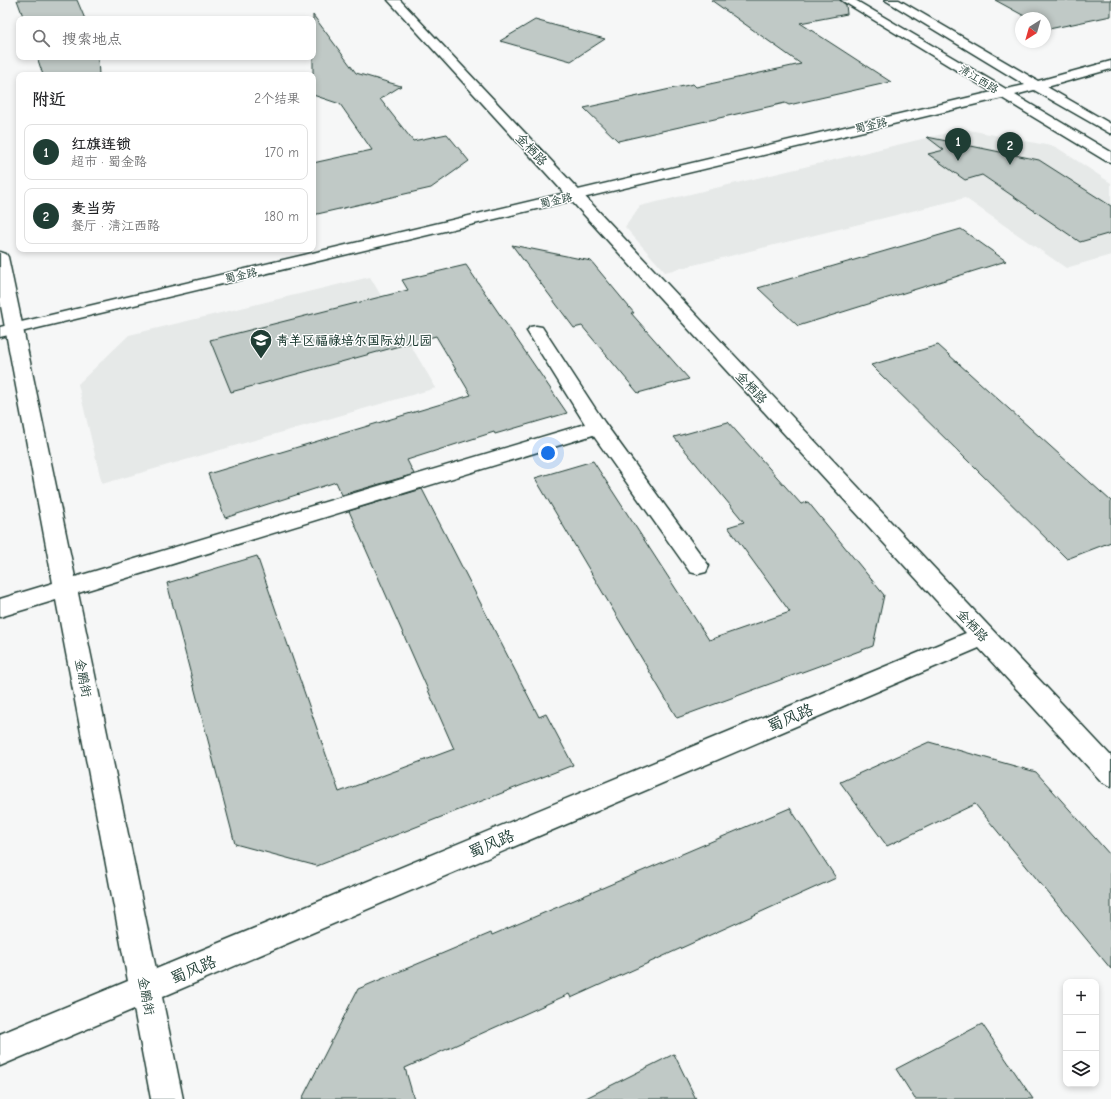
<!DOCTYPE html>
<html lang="zh">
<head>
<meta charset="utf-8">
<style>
	body { margin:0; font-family:"Comic Neue","LXGW WenKai TC",sans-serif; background:#f6f6f6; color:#202124 }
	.controls { position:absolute; right:12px; bottom:12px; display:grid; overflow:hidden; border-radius:8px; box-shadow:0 2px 6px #0003 }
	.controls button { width:36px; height:36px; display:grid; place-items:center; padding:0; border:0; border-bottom:1px solid #e0e0e0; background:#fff; color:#202124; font:20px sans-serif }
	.compass { position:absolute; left:1015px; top:12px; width:36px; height:36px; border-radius:50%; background:#fff; box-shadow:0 2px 6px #0003; rotate:217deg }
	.you { position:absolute; left:548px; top:453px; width:14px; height:14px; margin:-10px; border:3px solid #fff; border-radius:50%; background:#1a73e8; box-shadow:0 0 0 6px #1a73e833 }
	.badge { display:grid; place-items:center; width:26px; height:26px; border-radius:50%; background:#1f3d34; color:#fff; font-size:13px; font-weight:700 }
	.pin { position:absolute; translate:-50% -33px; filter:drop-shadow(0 1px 2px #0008) }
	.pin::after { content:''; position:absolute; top:21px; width:14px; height:12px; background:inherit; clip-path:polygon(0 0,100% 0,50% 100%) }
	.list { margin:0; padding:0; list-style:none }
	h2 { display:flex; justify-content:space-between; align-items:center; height:52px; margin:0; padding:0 16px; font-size:17px }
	h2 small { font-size:13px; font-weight:400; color:#757577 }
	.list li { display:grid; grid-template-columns:26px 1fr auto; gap:12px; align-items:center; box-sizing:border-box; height:56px; margin:0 8px 8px; padding:0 8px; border:1px solid #e0e0e0; border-radius:8px }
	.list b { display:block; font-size:15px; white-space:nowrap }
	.list p { margin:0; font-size:13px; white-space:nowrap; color:#757577 }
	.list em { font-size:13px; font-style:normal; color:#757577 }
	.icon { flex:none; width:22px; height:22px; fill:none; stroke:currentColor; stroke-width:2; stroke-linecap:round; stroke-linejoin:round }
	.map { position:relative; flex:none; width:1111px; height:1099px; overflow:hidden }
	.search { position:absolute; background:#fff; box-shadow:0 2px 6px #0003; left:16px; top:16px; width:300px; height:44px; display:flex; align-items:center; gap:10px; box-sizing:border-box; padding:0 14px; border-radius:8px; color:#757577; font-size:15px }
	.panel { position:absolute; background:#fff; box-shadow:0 2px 6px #0003; left:16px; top:72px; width:300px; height:180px; border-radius:8px }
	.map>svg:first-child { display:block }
	.built { fill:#e6e9e8 }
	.building { fill:#c0c9c6; stroke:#1f3d34 }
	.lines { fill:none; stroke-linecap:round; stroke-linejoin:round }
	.minor-casing { stroke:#1f3d34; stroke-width:3 }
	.major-casing { stroke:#1f3d34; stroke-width:3 }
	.minor { fill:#fff; fill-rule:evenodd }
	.major { fill:#fff; fill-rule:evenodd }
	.labels { text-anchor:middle; stroke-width:3; stroke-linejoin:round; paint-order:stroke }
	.far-street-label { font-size:11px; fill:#1f3d34; stroke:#fff }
	.street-label { font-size:13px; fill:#1f3d34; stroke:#fff }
	.poi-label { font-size:13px; font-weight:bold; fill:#1f3d34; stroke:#fff; text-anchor:start }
	.near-street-label { font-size:16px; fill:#1f3d34; stroke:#fff }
</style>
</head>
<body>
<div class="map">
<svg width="1111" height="1099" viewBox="0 0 1111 1099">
	<rect width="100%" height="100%" fill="#f6f7f7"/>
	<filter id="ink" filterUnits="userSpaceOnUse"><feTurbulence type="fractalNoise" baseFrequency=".025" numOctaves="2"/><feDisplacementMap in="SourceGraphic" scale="8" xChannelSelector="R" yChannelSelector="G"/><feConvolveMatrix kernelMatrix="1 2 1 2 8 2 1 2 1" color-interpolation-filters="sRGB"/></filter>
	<g filter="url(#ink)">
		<path class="built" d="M964,129l92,18 55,36v72l-45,13 -101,-70 -300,74 -40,-45 15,-21z
			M370,277l66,111 -334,96 -24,-100 51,-49z"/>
		<path class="building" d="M17,0h60l8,19h-61z
			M711,0h129l6,5 1,9 -47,9 91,59 -102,23 -4,-2 -167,38 -34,-33 109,-24 3,3 105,-23z
			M995,0h116v16l-62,13 -4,-2v-9h-17z
			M313,15l43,58 45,13 -21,13 33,42 34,-7 22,27 -38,27 -118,27v-52l59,-13 -32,-46 -27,-9z
			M535,20l70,19 -34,22 -71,-20z
			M37,57h61l1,18h-56z
			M927,137l112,23 72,46v27l-31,9 -98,-67 -17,5 -37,-26 16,-4z
			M961,229l45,32 -208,65 -40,-38z
			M512,245l79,16 43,52h-3l58,66 -51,14 -56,-67 -8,2z
			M466,265l101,148 -72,21 -1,-2 -87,28 7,14 -72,21 -6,-13 -111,36 -17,-44 263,-79 -35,-59 -205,56 -21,-52 198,-50 -6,-10z
			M938,345l173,156v41l-44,17 -196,-194z
			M728,422l73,82 7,-2 76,93 -11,51 -196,72 -142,-240 58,-17 116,179 81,-28 -62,-85 16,-5 -70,-85z
			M422,489l117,228 7,-3 27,51 -256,101 -82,-22 -68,-261 90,-27 82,236 115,-43 -105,-238z
			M929,742l107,30 75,84v113l-136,-165 -88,42 -47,-64z
			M790,808l46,70 -265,120 -2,-4 -164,74 9,31h-112l56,-110 133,-56 1,2z
			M982,1024l51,75h-118l-19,-30z
			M674,1054l22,45h-112z"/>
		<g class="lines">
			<g class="minor-casing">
				<path id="minor" d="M388,0h12l711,756v30l-9,-4 -123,-134 -817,349 21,102h-32l-17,-90 -134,57v-32l128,-53 -72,-381 -56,17v-18l53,-16 -53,-282v-49l6,2 2,3 67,320 510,-153 -58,-93 3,-4 6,-1 6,1 62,95 105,144 -3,6 -8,2 -8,-2 -97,-137 -515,158 78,376 810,-336z"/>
			</g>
			<g class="major-casing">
				<path id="major" d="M841,0h14l151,89 19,-4 -140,-85h14l139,81 73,-20v8l-64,18 64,37v10l-77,-44 -19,5 96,57v10l-5,-1 -104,-63 -1002,239v-10l992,-235z"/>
			</g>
			<use href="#minor" class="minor"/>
			<use href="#major" class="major"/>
		</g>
	</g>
	<defs>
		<g id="school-pin" transform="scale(1.15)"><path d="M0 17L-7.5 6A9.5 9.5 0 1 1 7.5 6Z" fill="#1f3d34" stroke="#fff"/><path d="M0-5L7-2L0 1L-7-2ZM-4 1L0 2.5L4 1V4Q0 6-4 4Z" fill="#fff"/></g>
	</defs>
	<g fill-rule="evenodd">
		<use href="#school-pin" x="261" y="340"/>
	</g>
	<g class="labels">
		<g class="far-street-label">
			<text transform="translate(979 79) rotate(31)" y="4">清江西路</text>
			<text transform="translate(871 125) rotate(-13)" y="4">蜀金路</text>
			<text transform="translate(556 200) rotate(-13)" y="4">蜀金路</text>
			<text transform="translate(241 275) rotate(-13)" y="4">蜀金路</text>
		</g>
		<g class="street-label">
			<text transform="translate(532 149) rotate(47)" y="5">金栖路</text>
			<text transform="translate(752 387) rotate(47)" y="5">金栖路</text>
			<text transform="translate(973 625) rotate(47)" y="5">金栖路</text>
			<text transform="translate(84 678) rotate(79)" y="5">金鹏街</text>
			<text transform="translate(147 996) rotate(79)" y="5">金鹏街</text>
		</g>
		<g class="poi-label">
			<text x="276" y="345">青羊区福禄培尔国际幼儿园</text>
		</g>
		<g class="near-street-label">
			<text transform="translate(790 717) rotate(-23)" y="6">蜀风路</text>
			<text transform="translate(491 843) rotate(-23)" y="6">蜀风路</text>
			<text transform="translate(193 969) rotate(-23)" y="6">蜀风路</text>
		</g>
	</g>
</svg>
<div class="controls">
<button>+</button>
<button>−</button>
<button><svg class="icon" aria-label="layers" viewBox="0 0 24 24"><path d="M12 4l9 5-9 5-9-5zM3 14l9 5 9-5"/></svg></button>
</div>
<svg class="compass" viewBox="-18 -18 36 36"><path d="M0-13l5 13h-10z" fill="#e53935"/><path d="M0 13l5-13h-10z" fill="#757577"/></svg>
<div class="you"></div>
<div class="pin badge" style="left:958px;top:161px">1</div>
<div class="pin badge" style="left:1010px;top:165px">2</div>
<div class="search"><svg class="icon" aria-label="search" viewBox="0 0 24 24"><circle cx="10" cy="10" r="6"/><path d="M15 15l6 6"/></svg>搜索地点</div>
<section class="panel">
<h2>附近<small>2个结果</small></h2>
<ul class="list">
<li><span class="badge">1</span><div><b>红旗连锁</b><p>超市 · 蜀金路</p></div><em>170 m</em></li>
<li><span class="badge">2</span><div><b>麦当劳</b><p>餐厅 · 清江西路</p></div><em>180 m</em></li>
</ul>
</section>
</div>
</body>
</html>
